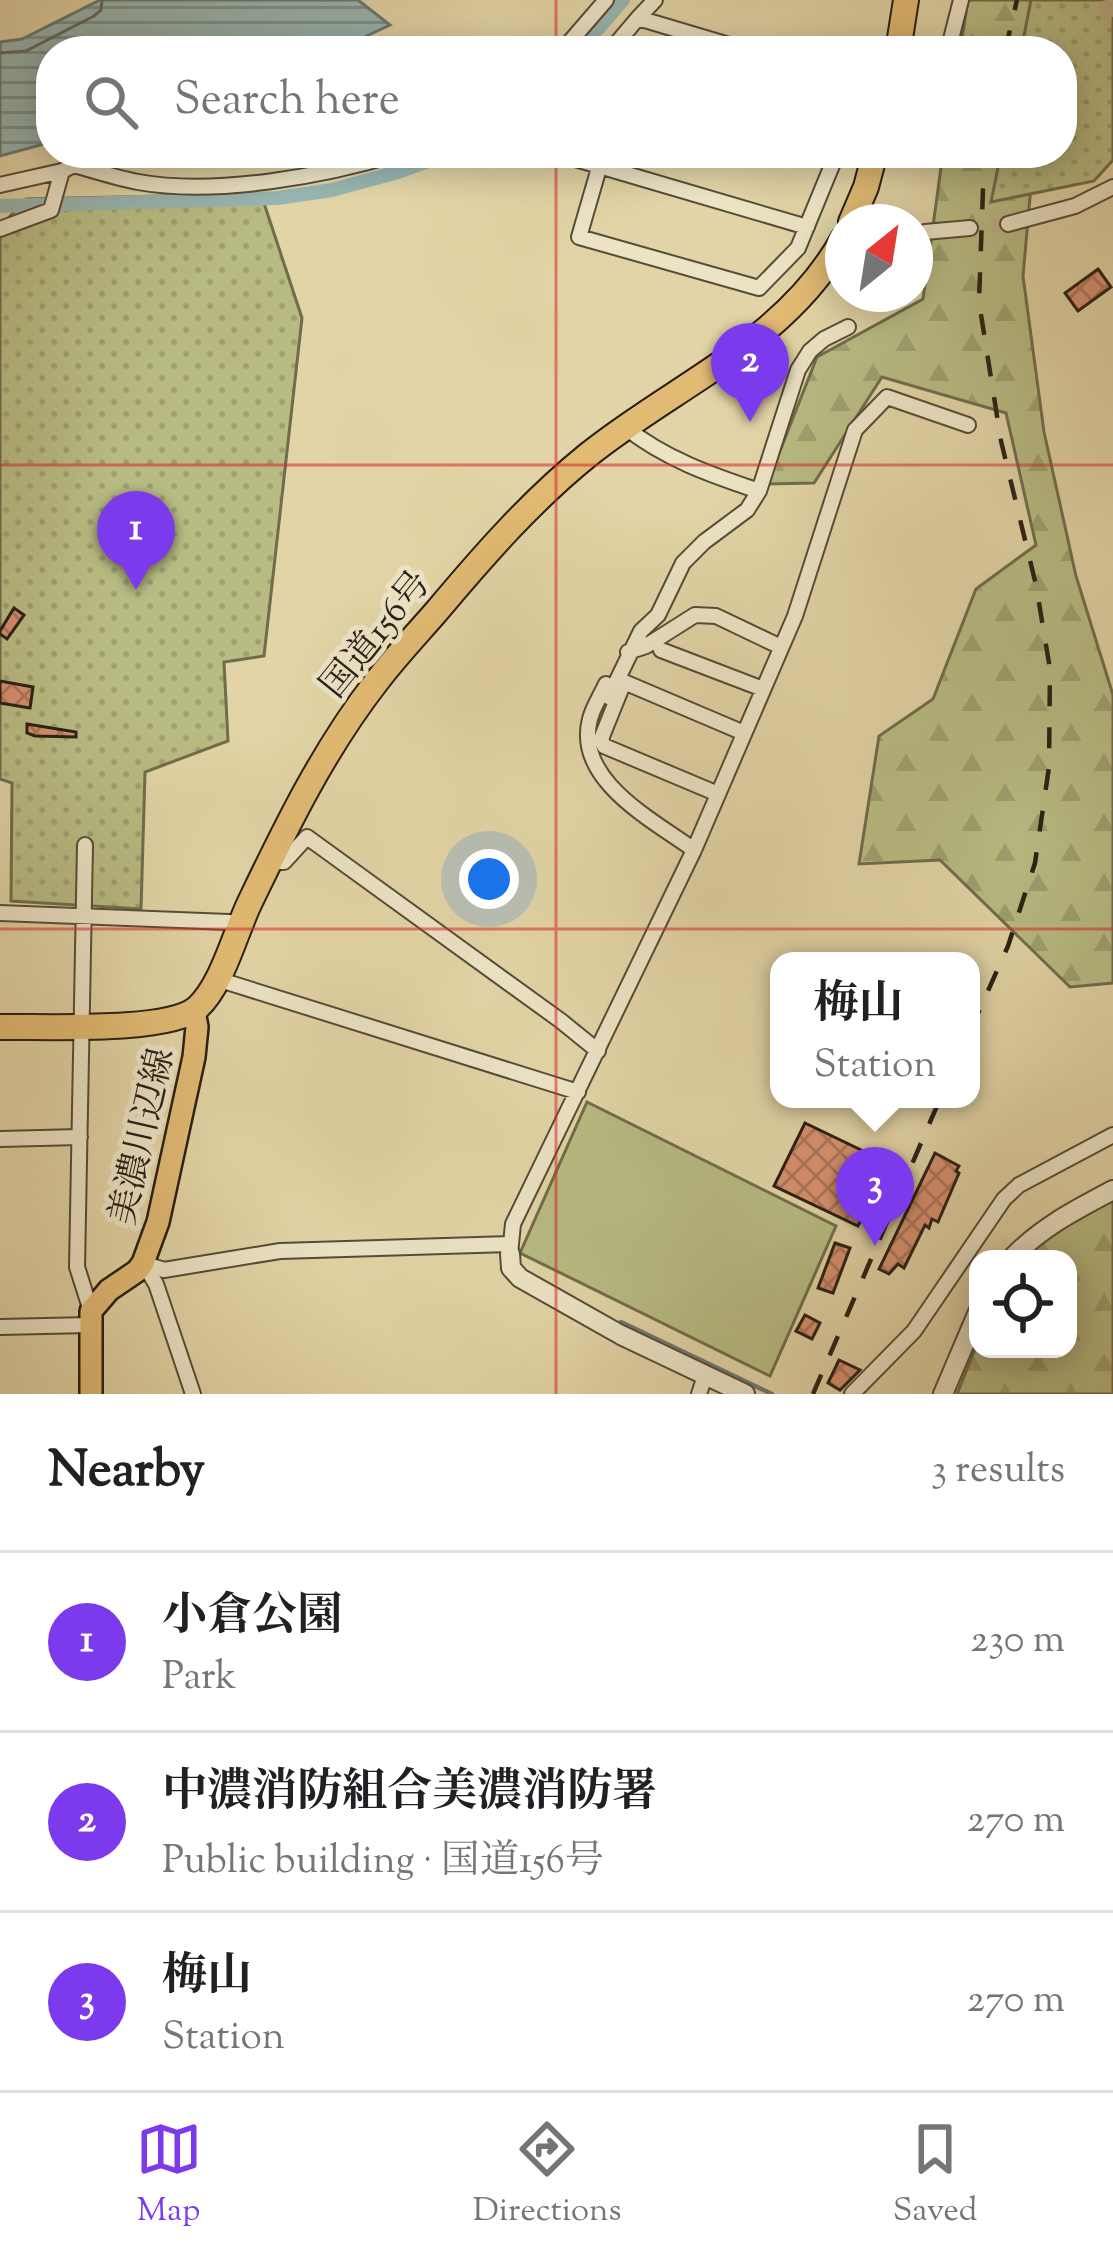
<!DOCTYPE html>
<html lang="en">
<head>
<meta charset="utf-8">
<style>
	body { margin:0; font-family:"Sorts Mill Goudy","Noto Serif JP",serif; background:#f2f2f2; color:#202124 }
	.controls { position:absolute; right:36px; bottom:36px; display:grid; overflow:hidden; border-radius:24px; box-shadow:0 6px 30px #0003 }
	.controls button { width:108px; height:108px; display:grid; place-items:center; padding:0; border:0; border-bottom:3px solid #e0e0e0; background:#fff; color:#202124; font:60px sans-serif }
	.compass { position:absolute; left:825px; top:204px; width:108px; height:108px; border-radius:50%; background:#fff; box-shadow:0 6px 30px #0003; rotate:30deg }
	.you { position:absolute; left:489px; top:879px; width:42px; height:42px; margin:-30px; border:9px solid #fff; border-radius:50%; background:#1a73e8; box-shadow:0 0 0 18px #1a73e833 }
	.badge { display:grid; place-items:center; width:78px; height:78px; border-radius:50%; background:#7c3aed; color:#fff; font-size:39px; font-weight:700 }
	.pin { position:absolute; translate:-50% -99px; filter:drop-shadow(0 3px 6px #0008) }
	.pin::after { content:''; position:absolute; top:63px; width:42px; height:36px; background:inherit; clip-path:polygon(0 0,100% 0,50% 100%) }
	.popup { position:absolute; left:770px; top:952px; width:210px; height:156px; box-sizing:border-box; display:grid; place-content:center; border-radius:24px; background:#fff; filter:drop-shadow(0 3px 9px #0005); font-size:39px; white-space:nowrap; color:#757577 }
	.popup b { font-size:45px; color:#202124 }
	.popup::after { content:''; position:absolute; left:50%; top:100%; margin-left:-24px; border:24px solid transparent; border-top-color:#fff }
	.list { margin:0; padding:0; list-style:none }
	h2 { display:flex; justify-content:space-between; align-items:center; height:156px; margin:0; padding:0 48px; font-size:51px }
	h2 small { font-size:39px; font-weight:400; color:#757577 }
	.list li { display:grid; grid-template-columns:78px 1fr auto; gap:36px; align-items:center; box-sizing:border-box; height:180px; padding:0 48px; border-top:3px solid #e0e0e0 }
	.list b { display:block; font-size:45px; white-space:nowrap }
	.list p { margin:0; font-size:39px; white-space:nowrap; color:#757577 }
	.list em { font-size:39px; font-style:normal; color:#757577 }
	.icon { flex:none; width:66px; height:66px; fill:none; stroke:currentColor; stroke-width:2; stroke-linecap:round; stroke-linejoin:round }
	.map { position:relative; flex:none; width:1113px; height:1394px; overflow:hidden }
	.search { position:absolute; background:#fff; box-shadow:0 6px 30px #0003; left:36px; right:36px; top:36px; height:132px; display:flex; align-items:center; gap:30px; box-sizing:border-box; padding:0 42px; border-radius:48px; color:#757577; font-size:45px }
	.sheet { height:696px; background:#fff }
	nav { display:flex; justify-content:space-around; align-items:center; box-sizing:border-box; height:168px; border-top:3px solid #e0e0e0; background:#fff; font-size:33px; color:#757577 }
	nav a { display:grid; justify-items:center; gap:6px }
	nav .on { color:#7c3aed }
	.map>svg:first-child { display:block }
	.forest { fill:url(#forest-firs); stroke:#706c4c; stroke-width:3 }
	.park { fill:url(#park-dots); stroke:#706c4c; stroke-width:3 }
	.pitch { fill:#b8bb83; stroke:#706c4c; stroke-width:3 }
	.water { fill:url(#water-rules); stroke:#6b7972; stroke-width:3 }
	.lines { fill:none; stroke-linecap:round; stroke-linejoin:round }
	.shore { stroke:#606a62; stroke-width:3 }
	.stream { stroke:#6b7972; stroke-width:4.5 }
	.canal { stroke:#98b6b1; stroke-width:14 }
	.building { fill:url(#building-cross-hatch); stroke:#271e14; stroke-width:3 }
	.minor-tunnel { stroke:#bdb089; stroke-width:14; stroke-dasharray:14 7; stroke-linecap:butt }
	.tertiary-tunnel { stroke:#bdb089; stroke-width:18; stroke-dasharray:18 9; stroke-linecap:butt }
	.minor-casing { stroke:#564c38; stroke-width:18 }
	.tertiary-casing { stroke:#564c38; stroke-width:22 }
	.primary-casing { stroke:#271e14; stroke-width:26 }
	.trunk-casing { stroke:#271e14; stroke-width:28 }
	.minor { stroke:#ece3c5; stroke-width:14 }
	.tertiary { stroke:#ece3c5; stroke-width:18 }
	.primary { stroke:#e1ba73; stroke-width:21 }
	.trunk { stroke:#e1ba73; stroke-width:24 }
	.rail { stroke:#271e14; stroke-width:4.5; stroke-dasharray:21 21; stroke-linecap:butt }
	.grid { fill:none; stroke:#d62828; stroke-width:3; stroke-opacity:0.55 }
	.labels { text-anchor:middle; stroke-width:10; stroke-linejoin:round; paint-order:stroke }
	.street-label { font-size:36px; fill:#271e14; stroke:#ece3c5 }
</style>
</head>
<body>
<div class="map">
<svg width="1113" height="1394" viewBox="0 0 1113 1394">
	<defs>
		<pattern id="forest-firs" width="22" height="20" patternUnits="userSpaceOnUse" patternTransform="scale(3)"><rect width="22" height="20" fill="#b8bb83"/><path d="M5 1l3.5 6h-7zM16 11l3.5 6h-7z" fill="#9ea070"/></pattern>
		<pattern id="park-dots" width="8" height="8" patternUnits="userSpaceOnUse" patternTransform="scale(3)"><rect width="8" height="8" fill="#b8bb83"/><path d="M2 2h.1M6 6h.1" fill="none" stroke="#9ea070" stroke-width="1.8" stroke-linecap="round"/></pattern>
		<pattern id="water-rules" width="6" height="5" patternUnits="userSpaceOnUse" patternTransform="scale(3)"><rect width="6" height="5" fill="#98b6b1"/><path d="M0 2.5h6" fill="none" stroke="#7c938f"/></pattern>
		<pattern id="building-cross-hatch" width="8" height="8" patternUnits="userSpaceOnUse" patternTransform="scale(3)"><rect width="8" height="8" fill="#d7906f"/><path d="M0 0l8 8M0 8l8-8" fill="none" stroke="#ae755a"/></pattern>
	</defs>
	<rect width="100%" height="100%" fill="#e2d4a6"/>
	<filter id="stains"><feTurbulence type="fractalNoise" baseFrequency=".00167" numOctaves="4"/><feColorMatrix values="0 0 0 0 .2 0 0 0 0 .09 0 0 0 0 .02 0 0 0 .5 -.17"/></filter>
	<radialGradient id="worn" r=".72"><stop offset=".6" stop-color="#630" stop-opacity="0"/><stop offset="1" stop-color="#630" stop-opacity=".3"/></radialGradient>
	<path class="forest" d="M968,0h68l19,51h-95z
		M943,153h119l37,15 -68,18 -8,90 21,156 32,144 37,119v288l-43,4 -130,-127 -81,4 20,-128 54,-37 43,-110 60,-44 -30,-132 -124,-36 -68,106 -47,1 50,-127 106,-58z
		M1113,1196v198h-156l21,-52v7h90v-90h-43l20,-21z"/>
	<path class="park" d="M1031,0h82v160l-19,21 -103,21 10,-49h61v-102h-41z
		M261,194l41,124 -38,338 -40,6 4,79 -83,31 -4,137 -130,-8 1,-118 -12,-4v-552l26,-28z"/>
	<path class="pitch" d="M587,1102l249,124 -66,150 -250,-123z"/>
	<path class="water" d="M100,0h258l32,25 -56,26h-283v91l-51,14v-114l22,-3z"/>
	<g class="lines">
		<path class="shore" d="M0,53l26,-2 68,-35 7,-6 1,-10"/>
		<path class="stream" d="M621,1322l151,72"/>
		<path class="canal" d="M579,51l44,-51
			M0,206l278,-8 54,-8 66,-18 53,-19"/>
	</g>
	<path class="building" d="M1098,269l13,18 -33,24 -13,-18z
		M14,608l10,7 -17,24 -7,-5v-3z
		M0,681l33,6 -3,21 -30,-5z
		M27,724l49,8v5l-41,-1 -8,-3z
		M805,1123l83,40 -30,63 -84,-40z
		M935,1153l24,13 -3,5 3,2 -21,49 -6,-3 -3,9 -4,-3 -21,43 -6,-4 -9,10 -10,-5z
		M835,1243l15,5 -17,45 -15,-5z
		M805,1315l15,8 -8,16 -16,-8z
		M839,1360l21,10 -20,20 -12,-7z"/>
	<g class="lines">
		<path class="minor-tunnel" d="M970,228l38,-4"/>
		<path class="tertiary-tunnel" d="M1106,0l7,22"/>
		<g class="minor-casing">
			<path id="minor" d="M655,0l-17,18 111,33
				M562,51l44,-51
				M610,51l28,-33
				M948,51l13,-51
				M555,153l252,74
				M599,168l-20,69 180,51 39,-40 37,-90 -17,-5
				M0,185l62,-14 12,-6c21,6 43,13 64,17 78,14 187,-6 262,-29
				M1008,224l67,-18 38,-19
				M0,229l51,-19 11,-39
				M915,237l10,-5 45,-4
				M625,427c40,32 86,48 134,64
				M661,650l102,39
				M628,652l18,-6 49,-31 21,1 65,31
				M606,684c-5,11 -13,23 -16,35 -16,61 63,101 104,131
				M616,702l-7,-5 32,-66 17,-16 25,-52 21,-21 43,-32 12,-19 39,-121 12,-19 14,-12 24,-12
				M718,794l-114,-48 -3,-7 23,-57 120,51
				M85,845l-8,422 14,44
				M269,862h15l23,-25 254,184 37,30
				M0,913l229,9 9,5
				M217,979l361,113
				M0,1139l80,-2
				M510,1254l3,-30 181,-374 101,-234 60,-186 32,-33 81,28
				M143,1263l21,7 116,-19 231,-7
				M143,1263l13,21 37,110
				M0,1327l90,-2
				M699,1394l6,-18
				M852,1394l62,-63 90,-132 15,-14 94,-50"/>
		</g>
		<g class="tertiary-casing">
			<path id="tertiary" d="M510,1254l1,14 9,10 101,57 124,59
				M1011,1259c29,-31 64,-49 102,-69
				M943,1394l35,-82"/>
		</g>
		<g class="primary-casing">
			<path id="primary" d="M91,1394v-83l18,-21 28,-19 6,-8 15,-41 36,-165 3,-30 -3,-16"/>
		</g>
		<g class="trunk-casing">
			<path id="trunk" d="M898,51l8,-51
				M851,222l15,-35 9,-34
				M0,1027c42,-1 168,6 197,-19 25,-22 38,-75 53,-106 37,-77 74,-153 127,-221 18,-24 39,-46 59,-69 47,-56 95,-111 152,-157 87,-70 198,-113 255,-216"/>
		</g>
		<use href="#minor" class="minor"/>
		<use href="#tertiary" class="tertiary"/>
		<use href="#primary" class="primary"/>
		<use href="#trunk" class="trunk"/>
		<path class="rail" d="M1005,51l12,-51
			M971,1029l37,-83 27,-83 14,-96 1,-98 -14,-84 -35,-144 -22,-139 4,-113 6,-36
			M813,1394l127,-295"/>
	</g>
	<path class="grid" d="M556,0v51M556,153v1241M0,465h1113M0,929h1113"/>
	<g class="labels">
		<g class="street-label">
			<text transform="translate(374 633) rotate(-51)" y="13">国道156号</text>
			<text transform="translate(140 1136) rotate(-77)" y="13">美濃川辺線</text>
		</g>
	</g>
	<rect width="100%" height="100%" filter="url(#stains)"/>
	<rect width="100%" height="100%" fill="url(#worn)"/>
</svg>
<div class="controls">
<button><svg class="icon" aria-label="locate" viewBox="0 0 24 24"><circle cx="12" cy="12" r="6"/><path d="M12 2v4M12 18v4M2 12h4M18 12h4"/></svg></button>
</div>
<svg class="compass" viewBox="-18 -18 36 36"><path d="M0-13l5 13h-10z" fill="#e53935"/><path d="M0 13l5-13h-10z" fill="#757577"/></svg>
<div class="you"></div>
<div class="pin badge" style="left:136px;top:590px">1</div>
<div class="pin badge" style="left:750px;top:422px">2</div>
<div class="pin badge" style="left:875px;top:1246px">3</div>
<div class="popup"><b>梅山</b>Station</div>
<div class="search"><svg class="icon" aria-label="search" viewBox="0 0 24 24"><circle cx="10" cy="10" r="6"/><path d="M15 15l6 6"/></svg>Search here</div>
</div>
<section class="sheet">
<h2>Nearby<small>3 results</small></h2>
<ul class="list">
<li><span class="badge">1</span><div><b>小倉公園</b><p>Park</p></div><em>230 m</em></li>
<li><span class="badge">2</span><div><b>中濃消防組合美濃消防署</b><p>Public building · 国道156号</p></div><em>270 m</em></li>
<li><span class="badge">3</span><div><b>梅山</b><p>Station</p></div><em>270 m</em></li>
</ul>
</section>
<nav>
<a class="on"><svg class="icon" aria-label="map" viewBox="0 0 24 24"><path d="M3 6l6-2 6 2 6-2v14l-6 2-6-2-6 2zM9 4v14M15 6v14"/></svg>Map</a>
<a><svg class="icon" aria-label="directions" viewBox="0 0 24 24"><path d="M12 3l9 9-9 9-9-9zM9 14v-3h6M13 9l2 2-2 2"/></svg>Directions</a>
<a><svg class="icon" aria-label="saved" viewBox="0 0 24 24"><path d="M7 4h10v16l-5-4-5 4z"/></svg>Saved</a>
</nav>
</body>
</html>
